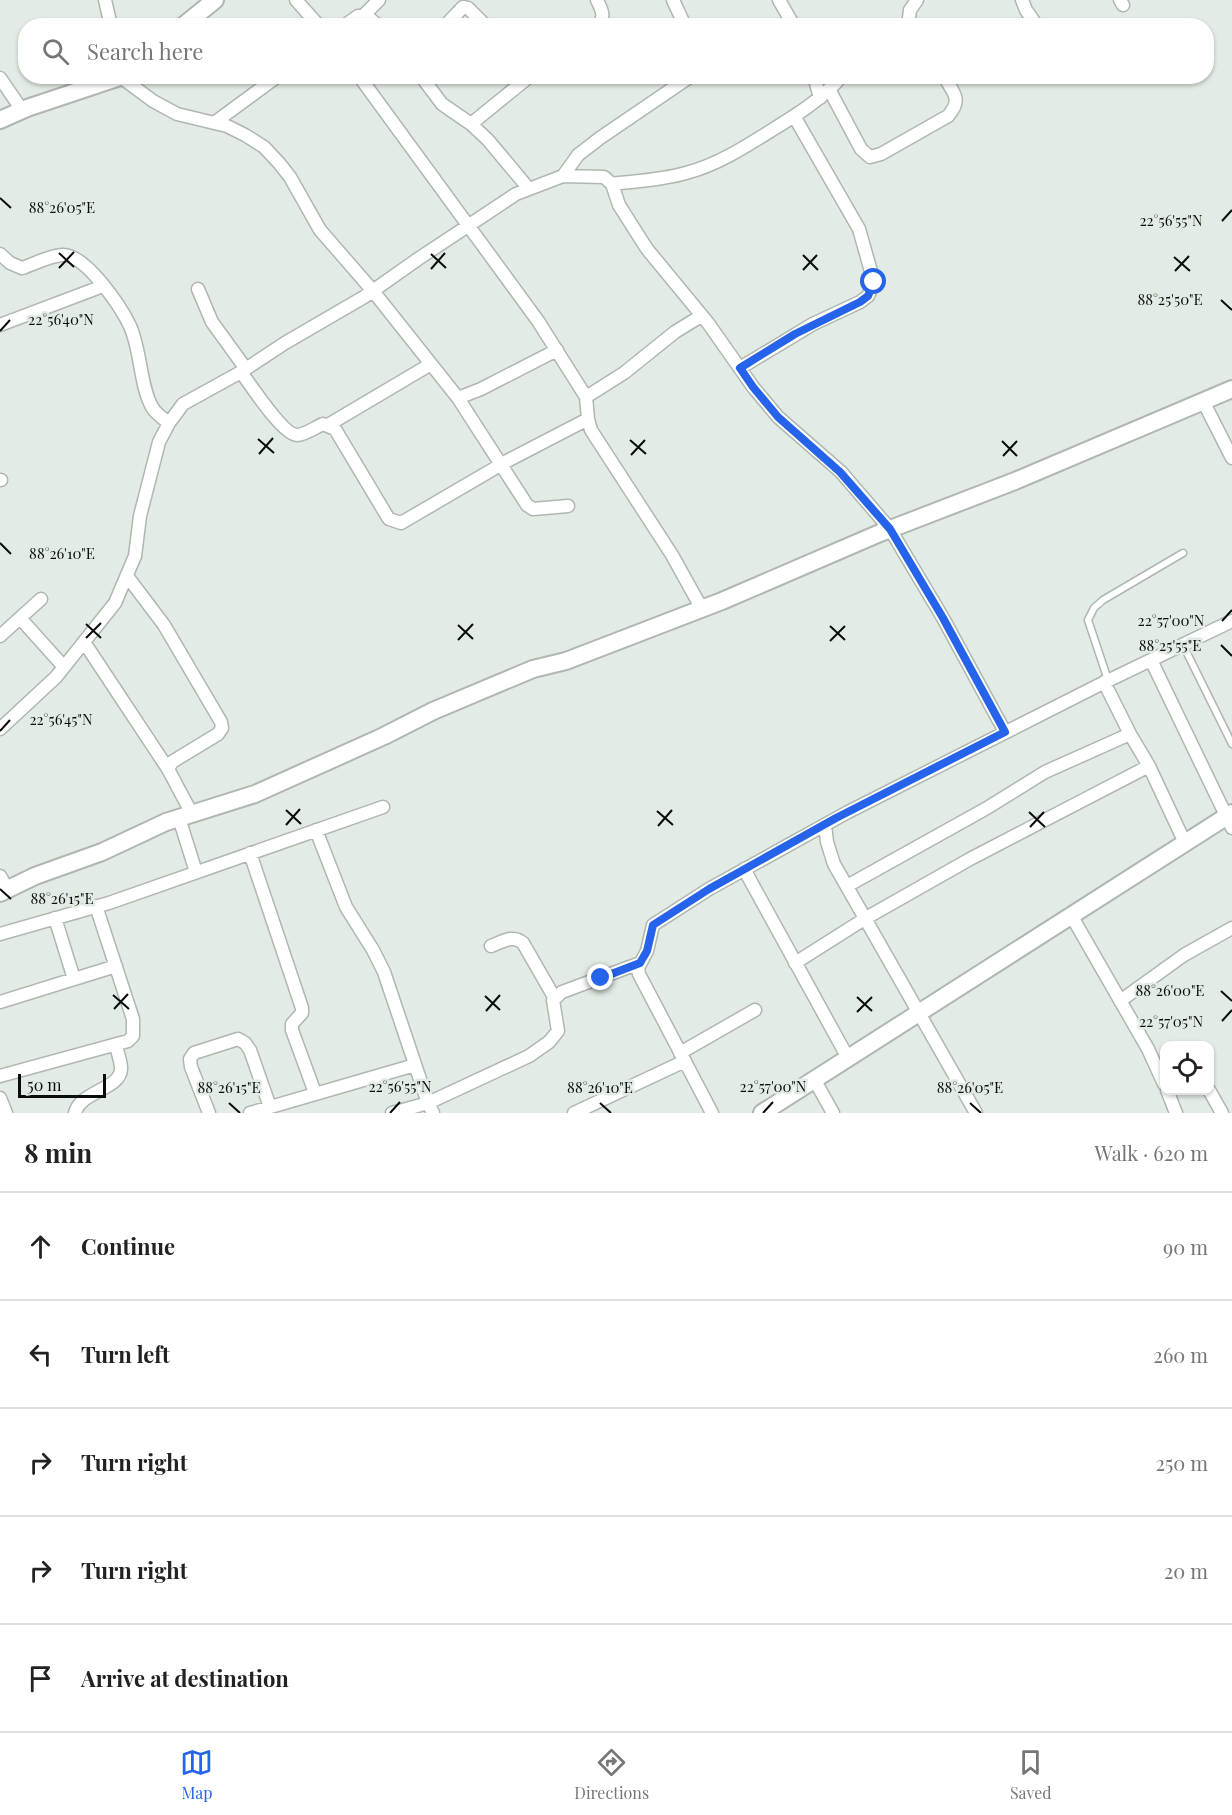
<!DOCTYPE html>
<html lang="en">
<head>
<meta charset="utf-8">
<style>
	body { margin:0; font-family:"Playfair Display",serif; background:#f6f6f6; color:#222 }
	.controls { position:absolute; right:18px; bottom:18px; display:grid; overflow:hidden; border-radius:12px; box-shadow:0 2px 4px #0004 }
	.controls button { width:54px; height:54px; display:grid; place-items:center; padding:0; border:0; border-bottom:2px solid #e0e0e0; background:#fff; color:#222; font:30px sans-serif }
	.scale { position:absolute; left:18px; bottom:15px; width:88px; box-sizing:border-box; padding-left:6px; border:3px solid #090c0a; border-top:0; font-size:16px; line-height:21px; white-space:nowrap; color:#090c0a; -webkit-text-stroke:4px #e3ece4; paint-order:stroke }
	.stop { position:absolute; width:18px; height:18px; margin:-14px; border:4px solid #2563eb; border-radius:50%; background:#fff }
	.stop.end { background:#2563eb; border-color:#fff; box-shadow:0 2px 6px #0008 }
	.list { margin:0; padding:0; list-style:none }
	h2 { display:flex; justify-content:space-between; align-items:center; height:78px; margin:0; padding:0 24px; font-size:26px }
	h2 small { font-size:20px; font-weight:400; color:#767676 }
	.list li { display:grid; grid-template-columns:39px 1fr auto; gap:18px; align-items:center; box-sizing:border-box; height:108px; padding:0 24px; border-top:2px solid #e0e0e0 }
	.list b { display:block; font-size:22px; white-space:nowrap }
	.list em { font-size:20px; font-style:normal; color:#767676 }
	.icon { flex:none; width:33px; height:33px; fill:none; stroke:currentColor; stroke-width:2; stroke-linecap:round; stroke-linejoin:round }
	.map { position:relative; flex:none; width:1232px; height:1113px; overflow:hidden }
	.search { position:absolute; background:#fff; box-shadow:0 2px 4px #0004; left:18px; right:18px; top:18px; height:66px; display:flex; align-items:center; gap:15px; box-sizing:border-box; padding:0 21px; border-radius:24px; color:#767676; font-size:22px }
	.sheet { height:618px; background:#fff }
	nav { display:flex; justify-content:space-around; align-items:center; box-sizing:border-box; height:84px; border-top:2px solid #e0e0e0; background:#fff; font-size:16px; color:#767676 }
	nav a { display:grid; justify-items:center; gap:3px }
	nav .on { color:#2563eb }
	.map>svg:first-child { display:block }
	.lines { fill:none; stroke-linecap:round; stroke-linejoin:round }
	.lane-casing { stroke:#aeb7b0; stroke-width:9 }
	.street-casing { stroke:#aeb7b0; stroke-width:15 }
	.secondary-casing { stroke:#aeb7b0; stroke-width:20 }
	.lane { stroke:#fff; stroke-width:6 }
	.street { stroke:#fff; stroke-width:12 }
	.secondary { stroke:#fff; stroke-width:16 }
	.route { stroke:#2563eb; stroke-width:8 }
	.ticks { fill:none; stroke:#090c0a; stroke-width:2 }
	.ticks-label { font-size:15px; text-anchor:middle; fill:#090c0a; stroke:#e3ece4; stroke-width:5; stroke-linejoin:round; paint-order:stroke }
</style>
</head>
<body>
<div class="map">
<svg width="1232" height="1113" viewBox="0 0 1232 1113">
	<rect width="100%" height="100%" fill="#e3ece4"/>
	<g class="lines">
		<g class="lane-casing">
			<path id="lane" d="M1183,645l49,99
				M1108,680l-20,-60 6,-12 9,-8 80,-47"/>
		</g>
		<g class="street-casing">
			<path id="street" d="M105,0l6,26
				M296,0l23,26
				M597,0c5,10 8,16 2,26
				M673,0l12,26
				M779,0l15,26
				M1022,0l4,10 11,16
				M1120,0l3,5
				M363,16l16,-16
				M344,26l14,-10 11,2 10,8
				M445,26l18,-19 5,1 18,18
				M908,26l2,-16 7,-10
				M359,76l179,245 48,76 38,-24 51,-41 26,-16
				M421,76l21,28 29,20 17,16 41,49
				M814,76l6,22
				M0,78l22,32
				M122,78l31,23 24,13 50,12 18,9 19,12 15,16 11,14 30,53 53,61 85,107 69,107 6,4 35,-3
				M830,91l31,58 9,8 11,-3 67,-38c15,-17 5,-23 -4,-40
				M214,123l64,-47
				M471,124l59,-48
				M563,176l15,-21 22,-17 91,-62
				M612,184c25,-3 50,-4 74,-11 31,-8 59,-26 86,-43 26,-16 50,-31 70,-54
				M0,254l10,9 12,5c12,-4 27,-12 40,-13 23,-2 59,52 68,71 11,24 10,60 22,81 4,7 10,11 17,16
				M198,289l14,33 34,47
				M0,325l103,-39
				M740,368l73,-44 47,-22 8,-6 6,-14 -15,-53 -65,-113
				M241,372c9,12 42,63 56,63 8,0 19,-8 26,-11l12,5 52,87 2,3 12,4 108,-63 79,-41
				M586,397l2,22 3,11 81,125 30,54
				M458,398l23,-9 76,-39
				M1203,401l29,57
				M328,425l103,-61
				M0,480h1
				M127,576l37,49 57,97 1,6 -4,6 -46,28 -4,7 24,45
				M20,618l44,49
				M0,636l41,-37
				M84,642l84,127
				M1151,660l81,168
				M1104,682l26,52 19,32 36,77
				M0,729l56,-52 59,-74 20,-47 5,-40 19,-74 10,-19 14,-19 58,-32 44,-29 79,-46 54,-38 98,-65 47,-18 41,1 8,7 7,21 28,44 61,74 45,64 25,30 63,55 49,57 53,89 62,114
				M179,818l17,54
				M825,825l2,17 7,22 142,249
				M316,830l30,77 27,43 11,22 44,131 5,10
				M250,853l52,155v5l-10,11v6l23,63
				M744,869l104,189
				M0,876l8,14
				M847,886l140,-78 58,-36 85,-38
				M1071,915l77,134 16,35
				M55,918l19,61
				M0,934l109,-31 274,-96
				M491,946c11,-4 22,-12 32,-3l31,54
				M795,963l71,-45 104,-59 179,-93
				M1120,1001l64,-46 48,-27
				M0,1002l116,-36
				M680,1053l75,-43
				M0,1076l128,-35 5,-5v-17l-37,-113
				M814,1079l19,34
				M1167,1090l9,23
				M1209,1090l13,23
				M0,1098l6,15
				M75,1113c5,-22 47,-24 46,-45 0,-7 -4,-16 -5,-23
				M209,1113l-18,-46 -1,-8 4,-6 44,-14 7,4 5,7 20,57
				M250,1113l165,-48
				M392,1113l36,-10 101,-47 20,-14 9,-11 -5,-31 9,-8 78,-29
				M574,1113l111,-52
				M712,1113l-73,-139 -1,-6 9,-17 6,-26 56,-36 139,-77 251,-127 133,-64"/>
		</g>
		<g class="secondary-casing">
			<path id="secondary" d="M183,26l32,-26
				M0,120l27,-12 96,-32
				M0,893l35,-17 67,-24 64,-30 89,-28 129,-58 49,-25 100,-42 33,-8 156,-60 158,-68 135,-52 217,-92
				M762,1113l470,-300"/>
		</g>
		<use href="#lane" class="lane"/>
		<use href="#street" class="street"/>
		<use href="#secondary" class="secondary"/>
	</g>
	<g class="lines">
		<path class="route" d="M601,978l39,-15 7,-12 6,-26 56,-36 127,-71 169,-86 -62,-114 -53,-89 -50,-57 -62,-55 -25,-30 -13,-19 55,-34 65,-32 8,-6 6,-14"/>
	</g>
	<path class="ticks" d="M0,198l11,10M1222,221l10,-11M59,253l15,14M431,254l15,14M803,255l15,15M1174,257l16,14M59,268l15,-16M431,269l14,-16M803,270l14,-15M1175,271l14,-15M1221,300l11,10M0,331l10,-11M258,439l16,14M630,440l16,14M1002,441l15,15M259,454l14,-16M631,455l14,-15M1003,456l14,-15M0,543l11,11M1222,621l10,-11M86,624l15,14M458,625l15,14M830,626l15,14M86,638l15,-15M458,640l15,-16M830,641l15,-15M1221,645l11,11M0,731l10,-11M286,810l15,14M657,811l16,14M1029,812l16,15M286,825l14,-16M658,826l14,-16M1030,827l14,-15M0,889l11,10M1221,991l11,10M113,995l16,14M485,996l15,14M857,997l15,14M114,1009l14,-15M486,1011l14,-16M857,1012l15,-15M1222,1021l10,-11M229,1103l11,10M600,1103l11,10M970,1103l11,10M390,1113l10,-11M763,1113l10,-11"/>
	<g class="ticks-label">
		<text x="62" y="213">88°26'05"E</text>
		<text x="1171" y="226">22°56'55"N</text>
		<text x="1170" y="305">88°25'50"E</text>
		<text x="61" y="325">22°56'40"N</text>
		<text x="62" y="559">88°26'10"E</text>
		<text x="1171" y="626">22°57'00"N</text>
		<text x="1170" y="651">88°25'55"E</text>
		<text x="61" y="725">22°56'45"N</text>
		<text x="62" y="904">88°26'15"E</text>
		<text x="1170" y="996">88°26'00"E</text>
		<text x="1171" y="1027">22°57'05"N</text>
		<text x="400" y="1092">22°56'55"N</text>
		<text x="773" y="1092">22°57'00"N</text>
		<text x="229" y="1093">88°26'15"E</text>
		<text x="600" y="1093">88°26'10"E</text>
		<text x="970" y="1093">88°26'05"E</text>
	</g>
</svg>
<div class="controls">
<button><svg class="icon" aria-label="locate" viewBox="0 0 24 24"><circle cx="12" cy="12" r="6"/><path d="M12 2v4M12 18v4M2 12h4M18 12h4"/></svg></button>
</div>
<div class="scale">50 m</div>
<div class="stop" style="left:874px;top:282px"></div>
<div class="stop end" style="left:601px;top:978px"></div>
<div class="search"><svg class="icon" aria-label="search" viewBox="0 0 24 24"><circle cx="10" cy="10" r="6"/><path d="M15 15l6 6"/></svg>Search here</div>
</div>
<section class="sheet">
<h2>8 min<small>Walk · 620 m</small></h2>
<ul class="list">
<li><svg class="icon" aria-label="ahead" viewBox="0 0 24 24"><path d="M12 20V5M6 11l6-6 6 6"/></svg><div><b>Continue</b></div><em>90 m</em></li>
<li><svg class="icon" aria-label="left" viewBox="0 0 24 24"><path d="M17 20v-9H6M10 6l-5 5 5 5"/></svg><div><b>Turn left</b></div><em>260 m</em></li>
<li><svg class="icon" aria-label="right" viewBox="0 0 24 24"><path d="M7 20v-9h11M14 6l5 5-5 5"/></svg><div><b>Turn right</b></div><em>250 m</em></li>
<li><svg class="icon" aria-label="right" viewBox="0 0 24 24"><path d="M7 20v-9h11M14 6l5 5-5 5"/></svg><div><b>Turn right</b></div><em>20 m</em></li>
<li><svg class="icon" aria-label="arrive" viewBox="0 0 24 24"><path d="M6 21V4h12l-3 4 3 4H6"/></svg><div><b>Arrive at destination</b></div></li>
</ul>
</section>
<nav>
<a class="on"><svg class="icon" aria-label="map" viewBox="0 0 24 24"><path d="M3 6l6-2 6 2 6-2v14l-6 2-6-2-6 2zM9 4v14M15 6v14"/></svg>Map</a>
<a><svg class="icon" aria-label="directions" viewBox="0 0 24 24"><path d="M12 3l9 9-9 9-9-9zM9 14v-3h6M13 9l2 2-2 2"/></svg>Directions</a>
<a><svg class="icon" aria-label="saved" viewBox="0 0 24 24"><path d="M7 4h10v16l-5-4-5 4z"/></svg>Saved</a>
</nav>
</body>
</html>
